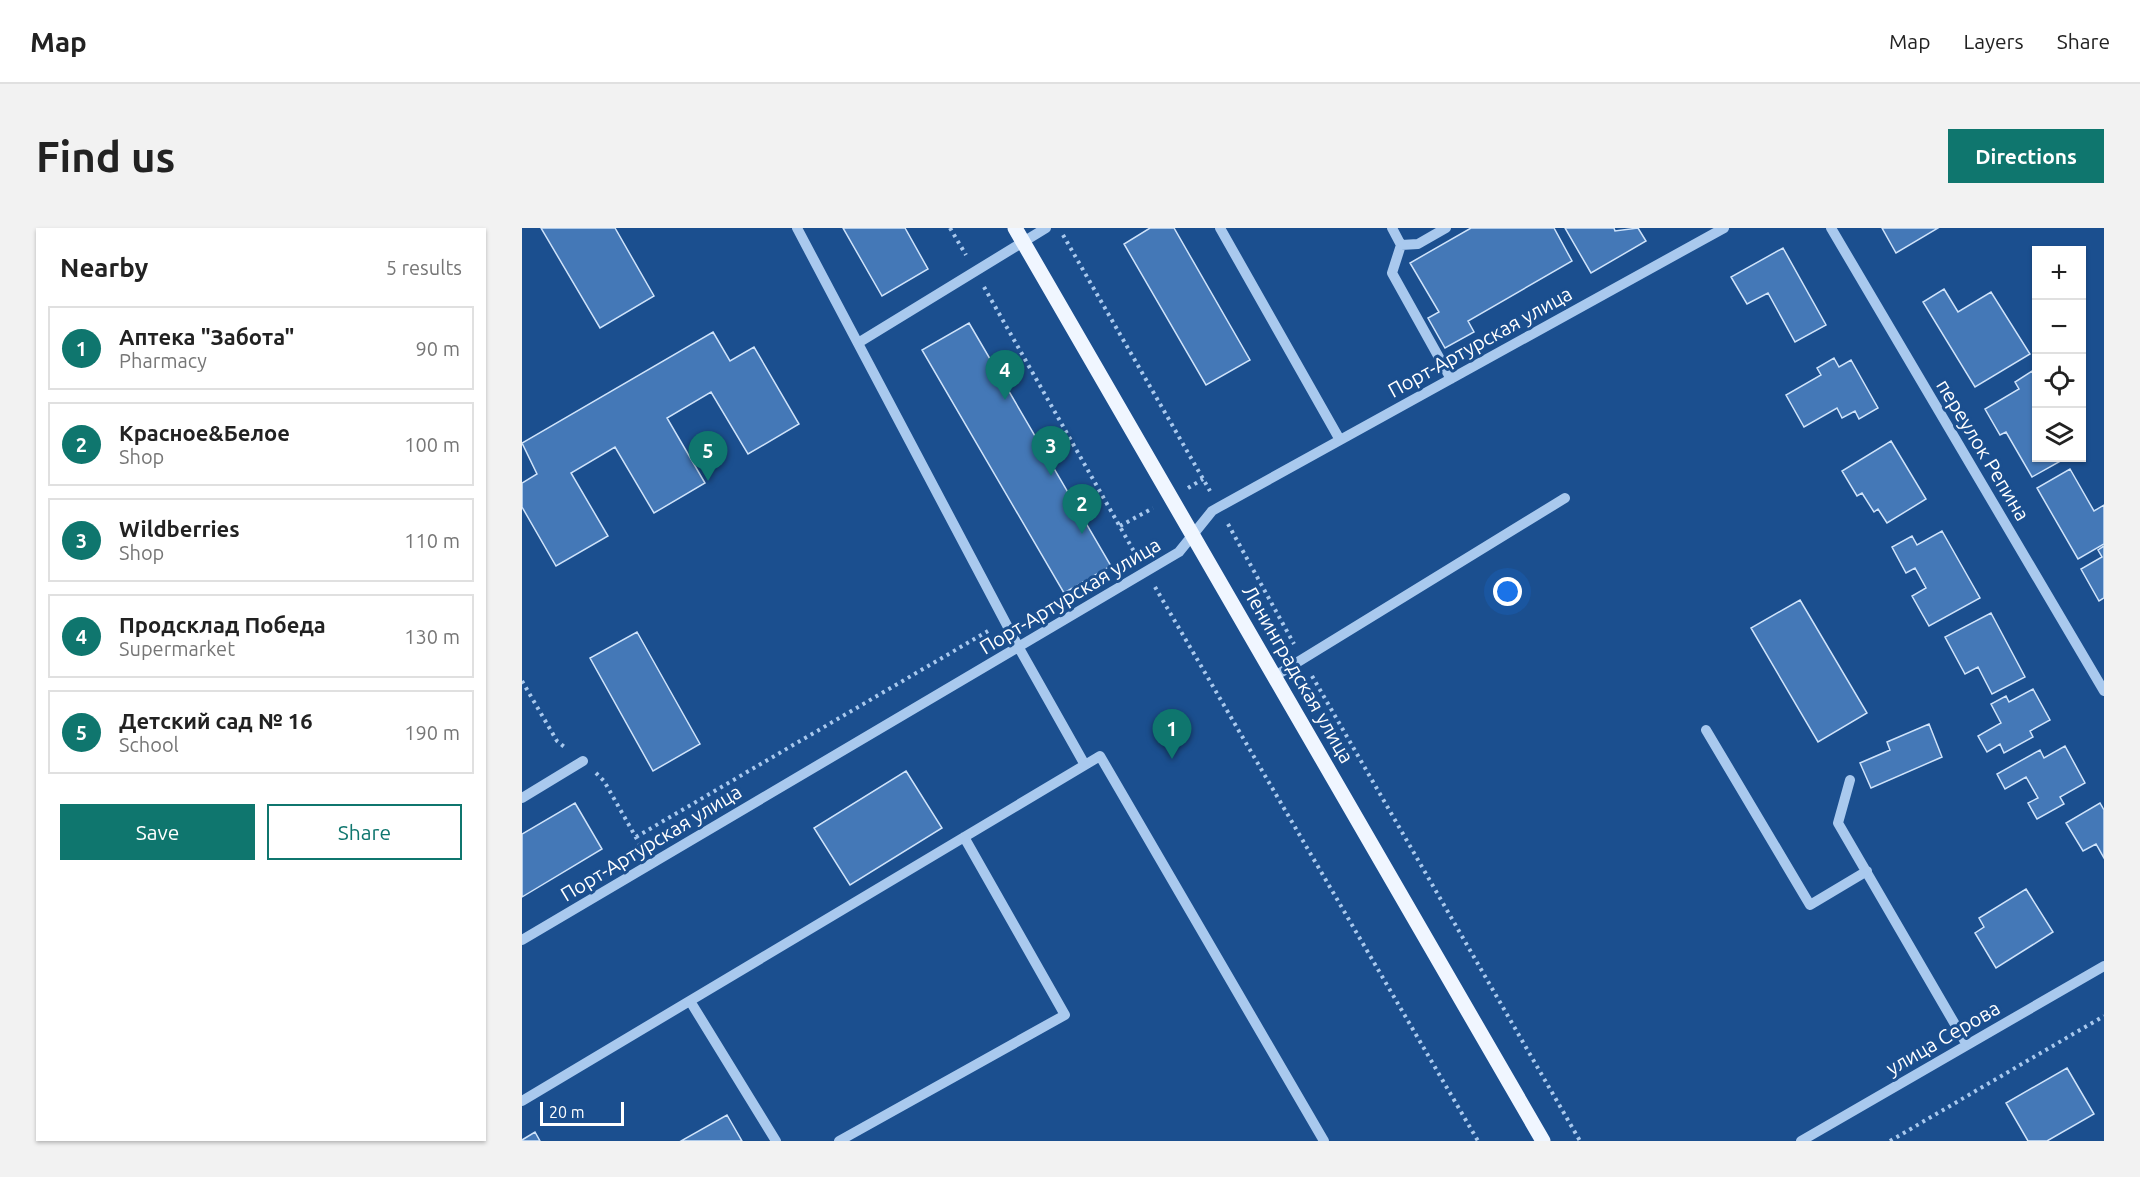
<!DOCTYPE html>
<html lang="en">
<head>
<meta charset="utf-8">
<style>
	body { margin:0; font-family:Ubuntu,sans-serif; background:#f2f2f2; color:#222 }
	.controls { position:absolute; right:18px; top:18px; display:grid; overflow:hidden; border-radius:0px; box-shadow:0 2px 4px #0004 }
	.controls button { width:54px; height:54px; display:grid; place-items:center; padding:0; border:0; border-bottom:2px solid #e0e0e0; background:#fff; color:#222; font:30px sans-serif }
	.scale { position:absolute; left:18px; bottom:15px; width:84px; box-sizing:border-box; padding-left:6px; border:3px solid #fff; border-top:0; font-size:16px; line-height:21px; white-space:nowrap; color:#fff; -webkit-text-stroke:4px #1b4f8f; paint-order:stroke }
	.you { position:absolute; left:986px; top:364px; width:21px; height:21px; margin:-15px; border:4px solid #fff; border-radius:50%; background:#1a73e8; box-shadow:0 0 0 9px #1a73e833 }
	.badge { display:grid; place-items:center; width:39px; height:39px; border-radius:50%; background:#0f766e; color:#fff; font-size:20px; font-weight:700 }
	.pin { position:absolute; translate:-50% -50px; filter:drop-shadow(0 2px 3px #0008) }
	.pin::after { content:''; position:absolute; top:32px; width:21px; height:18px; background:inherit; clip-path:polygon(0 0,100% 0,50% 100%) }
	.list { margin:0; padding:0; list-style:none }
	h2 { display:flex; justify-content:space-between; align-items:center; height:78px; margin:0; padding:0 24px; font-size:26px }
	h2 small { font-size:20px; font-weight:400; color:#767676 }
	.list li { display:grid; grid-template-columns:39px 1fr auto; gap:18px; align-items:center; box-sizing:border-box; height:84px; margin:0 12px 12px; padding:0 12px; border:2px solid #e0e0e0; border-radius:0px }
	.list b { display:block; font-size:22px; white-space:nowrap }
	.list p { margin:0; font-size:20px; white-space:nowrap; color:#767676 }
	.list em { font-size:20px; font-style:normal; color:#767676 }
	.actions { display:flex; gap:12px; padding:18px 24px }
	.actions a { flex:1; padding:14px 0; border:2px solid #0f766e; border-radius:0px; text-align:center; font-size:21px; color:#0f766e }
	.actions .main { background:#0f766e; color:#fff }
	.icon { flex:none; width:33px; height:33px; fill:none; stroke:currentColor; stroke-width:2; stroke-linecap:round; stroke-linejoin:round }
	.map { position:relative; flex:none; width:1582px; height:913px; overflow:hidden; border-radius:0px }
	header { display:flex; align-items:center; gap:36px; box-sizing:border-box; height:84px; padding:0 30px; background:#fff; border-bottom:2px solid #e0e0e0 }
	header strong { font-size:28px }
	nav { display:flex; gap:33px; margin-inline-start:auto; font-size:21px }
	.intro { display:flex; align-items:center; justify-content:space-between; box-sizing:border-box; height:144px; padding:0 36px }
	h1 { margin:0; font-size:42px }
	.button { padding:15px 27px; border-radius:0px; background:#0f766e; color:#fff; font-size:21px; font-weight:700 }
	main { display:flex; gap:36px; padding:0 36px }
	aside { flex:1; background:#fff; border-radius:0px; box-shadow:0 2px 4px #0004 }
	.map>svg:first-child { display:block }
	.building { fill:#4478b7; stroke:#cfe3fa; stroke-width:1.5 }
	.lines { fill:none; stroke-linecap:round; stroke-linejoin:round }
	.path { stroke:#a9c9ee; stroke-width:4; stroke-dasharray:3 4.5; stroke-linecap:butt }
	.minor { stroke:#a9c9ee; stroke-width:10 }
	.major { stroke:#f0f6ff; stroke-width:15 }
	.labels { text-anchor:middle; stroke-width:6; stroke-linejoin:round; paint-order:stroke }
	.street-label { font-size:20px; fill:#fff; stroke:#1b4f8f }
</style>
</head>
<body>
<header>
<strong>Map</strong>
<nav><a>Map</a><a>Layers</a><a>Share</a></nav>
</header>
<div class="intro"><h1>Find us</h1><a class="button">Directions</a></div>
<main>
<aside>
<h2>Nearby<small>5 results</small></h2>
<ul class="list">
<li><span class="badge">1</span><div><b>Аптека &quot;Забота&quot;</b><p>Pharmacy</p></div><em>90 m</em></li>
<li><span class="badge">2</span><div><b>Красное&amp;Белое</b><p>Shop</p></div><em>100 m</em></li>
<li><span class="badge">3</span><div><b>Wildberries</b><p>Shop</p></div><em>110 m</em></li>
<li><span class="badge">4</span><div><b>Продсклад Победа</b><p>Supermarket</p></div><em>130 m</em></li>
<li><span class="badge">5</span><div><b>Детский сад № 16</b><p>School</p></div><em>190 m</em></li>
</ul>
<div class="actions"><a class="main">Save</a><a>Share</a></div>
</aside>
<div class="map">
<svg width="1582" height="913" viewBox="0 0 1582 913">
	<rect width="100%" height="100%" fill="#1b4f8f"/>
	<path class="building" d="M19,0h74l39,68 -54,32z
		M321,0h62l23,41 -46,27z
		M628,0h24l76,132 -44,25 -82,-141z
		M949,0h83l18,33 -104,60 6,11 -29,16 -17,-30 11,-6 -29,-49z
		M1043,0h49l1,3 23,-3 8,13 -55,32z
		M1360,0h56l-42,25z
		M1261,20l43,77 -31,17 -27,-49 -21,11 -16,-27z
		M1422,61l14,23 33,-20 39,62 -55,33 -52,-85z
		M447,95l142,243 -47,27 -142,-243z
		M191,104l17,29 24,-14 45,77 -51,30 -37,-62 -44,26 38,65 -51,30 -39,-66 -44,26 37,63 -52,30 -34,-59v-24l15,-9 -15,-31z
		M1312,130l5,9 12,-7 27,48 -19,11 -4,-8 -13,7 -5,-10 -33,19 -18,-32 35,-20 -4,-7z
		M1510,143l4,8v79h30l-34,19 -26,-45 -6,3 -15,-26 34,-20 -4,-7z
		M1369,213l35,58 -39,24 -9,-14 -4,3 -12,-19 -5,3 -15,-25z
		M1548,241l24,42 10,-6v39l-26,15 -41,-71z
		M1420,303l38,67 -51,28 -17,-30 14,-8 -11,-20 -9,5 -14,-26 20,-11 5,9z
		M1582,318v52l-5,3 -18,-32 21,-12 -4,-7z
		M1278,372l67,113 -49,29 -67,-114z
		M1469,385l34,64 -33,17 -14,-27 -13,7 -20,-37z
		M115,404l63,112 -47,27 -63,-113z
		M1511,461l17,31 -20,11 3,6 -29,16 -4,-9 -13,8 -9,-16 23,-13 -10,-19 15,-8 3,6z
		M1407,496l13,33 -71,31 -11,-25 30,-13 -3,-8z
		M1543,518l20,37 -25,14 4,7 -27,15 -9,-16 10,-5 -12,-21 -21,12 -8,-15 43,-24 4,8z
		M384,543l36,57 -92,57 -36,-57z
		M53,575l27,46 -80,48v-63z
		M1578,575l4,7v48l-8,-14 -13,7 -17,-28z
		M1504,661l27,43 -57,36 -21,-35 9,-6 -5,-9z
		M1545,840l27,46 -47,27h-19l-22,-38z
		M205,887l15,26h-61z
		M13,904l5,9h-18v-1z"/>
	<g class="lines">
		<path class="path" d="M428,0l16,27
			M541,7l147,256
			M462,59l152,268
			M666,260l15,-9
			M706,296l66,120
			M598,298l33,-18
			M633,359l323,554
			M790,448l268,465
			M0,453l35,60 10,8
			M74,545l8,8 38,67
			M114,609l352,-206
			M1368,913l214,-125"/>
		<path class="minor" d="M275,0l222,420 66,117 15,-9 224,385
			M698,0l120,212
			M870,0l9,17 -9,28 59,106
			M1309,0l273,463
			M879,17l17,-1 28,-16
			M336,115l188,-115
			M753,448l290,-178
			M1184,502l104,175 57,-34
			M1328,552l-12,43 129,222
			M0,570l61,-37
			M0,712l657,-388 33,-41 7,-4 505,-279
			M168,773l86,140
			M0,873l563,-336
			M317,913l226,-126 -101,-178
			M1279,913l303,-175"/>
		<path class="major" d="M493,0l528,913"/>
	</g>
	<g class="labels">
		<g class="street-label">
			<text transform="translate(958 114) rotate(-29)" y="7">Порт-Артурская улица</text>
			<text transform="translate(1461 222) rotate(59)" y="7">переулок Репина</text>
			<text transform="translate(548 368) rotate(-31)" y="7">Порт-Артурская улица</text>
			<text transform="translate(776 446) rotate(60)" y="7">Ленинградская улица</text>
			<text transform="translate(129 615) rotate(-31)" y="7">Порт-Артурская улица</text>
			<text transform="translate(1421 810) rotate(-30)" y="7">улица Серова</text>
		</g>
	</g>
</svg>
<div class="controls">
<button>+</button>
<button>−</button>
<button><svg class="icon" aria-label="locate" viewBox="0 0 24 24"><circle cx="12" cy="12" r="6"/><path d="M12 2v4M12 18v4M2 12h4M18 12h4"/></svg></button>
<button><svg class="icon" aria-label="layers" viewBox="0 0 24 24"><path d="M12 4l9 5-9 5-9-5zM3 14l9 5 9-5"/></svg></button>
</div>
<div class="scale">20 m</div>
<div class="you"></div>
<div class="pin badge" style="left:650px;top:531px">1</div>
<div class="pin badge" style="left:560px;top:306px">2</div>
<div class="pin badge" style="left:529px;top:248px">3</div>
<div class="pin badge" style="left:483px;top:172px">4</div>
<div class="pin badge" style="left:186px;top:253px">5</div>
</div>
</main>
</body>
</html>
